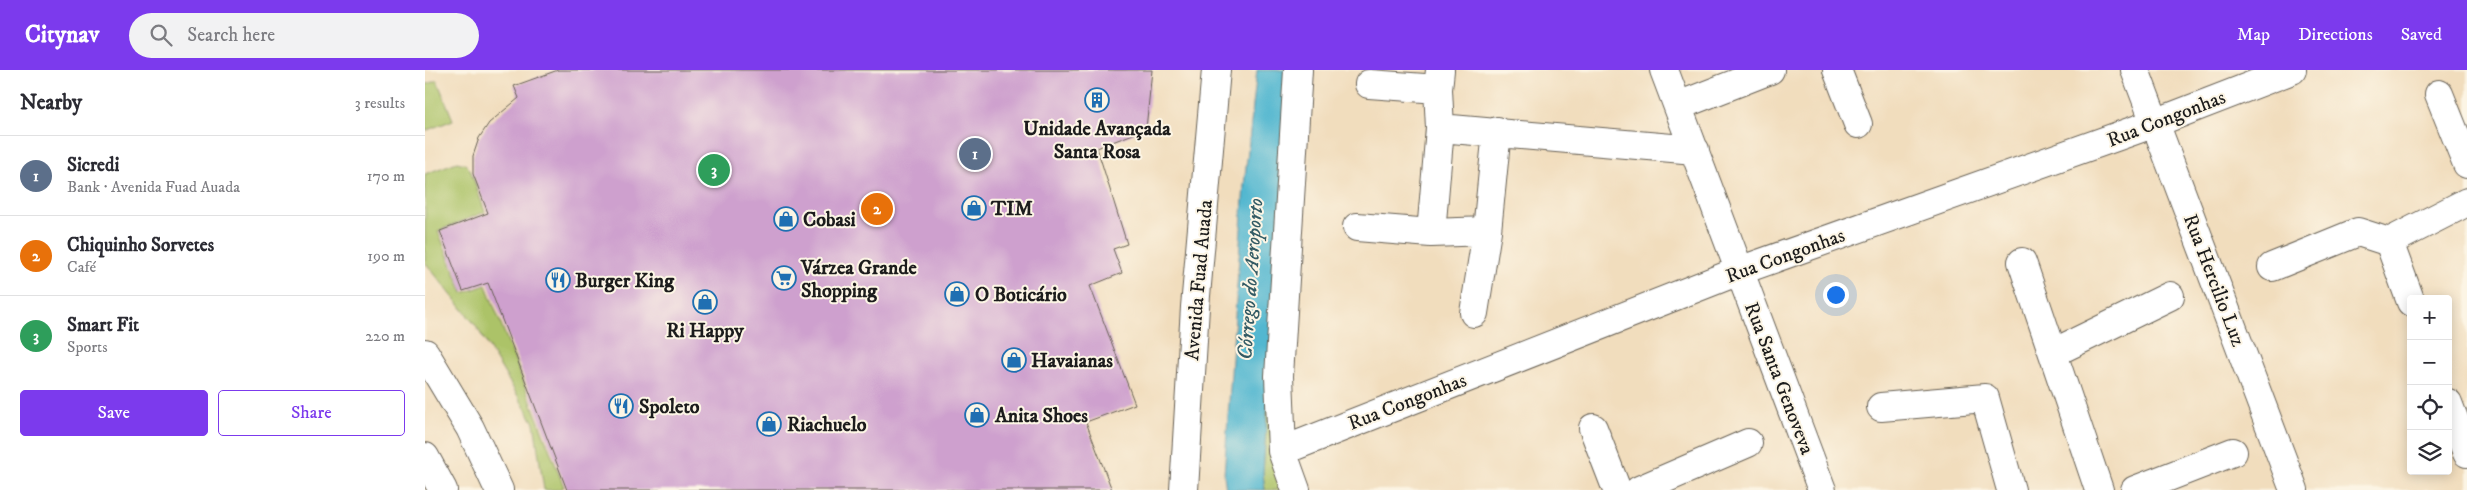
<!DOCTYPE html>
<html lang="en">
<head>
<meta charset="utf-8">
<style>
	body { margin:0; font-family:"IM FELL DW Pica",serif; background:#f2f2f3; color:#2b2b33 }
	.controls { position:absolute; right:15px; bottom:15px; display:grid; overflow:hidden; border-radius:5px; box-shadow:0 2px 12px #0003 }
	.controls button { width:45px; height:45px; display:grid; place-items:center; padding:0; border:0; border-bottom:1px solid #e1e1e2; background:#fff; color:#2b2b33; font:25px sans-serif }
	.you { position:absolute; left:1410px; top:224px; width:18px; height:18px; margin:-12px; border:4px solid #fff; border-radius:50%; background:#1a73e8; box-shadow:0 0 0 8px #1a73e833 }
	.badge { display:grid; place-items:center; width:32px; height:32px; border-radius:50%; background:#7c3aed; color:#fff; font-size:16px; font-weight:700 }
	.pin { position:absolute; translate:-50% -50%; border:2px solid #fff; box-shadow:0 1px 5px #0006 }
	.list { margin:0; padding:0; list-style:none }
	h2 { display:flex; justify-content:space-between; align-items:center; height:65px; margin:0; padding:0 20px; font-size:21px }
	h2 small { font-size:16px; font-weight:400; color:#7c7c81 }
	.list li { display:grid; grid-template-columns:32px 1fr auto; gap:15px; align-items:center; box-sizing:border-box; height:80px; padding:0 20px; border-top:1px solid #e1e1e2 }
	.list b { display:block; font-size:19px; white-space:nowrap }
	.list p { margin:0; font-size:16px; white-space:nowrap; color:#7c7c81 }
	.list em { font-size:16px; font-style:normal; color:#7c7c81 }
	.actions { display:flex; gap:10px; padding:15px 20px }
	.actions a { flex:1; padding:11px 0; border:1px solid #7c3aed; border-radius:5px; text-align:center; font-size:18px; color:#7c3aed }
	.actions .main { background:#7c3aed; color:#fff }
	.icon { flex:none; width:28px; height:28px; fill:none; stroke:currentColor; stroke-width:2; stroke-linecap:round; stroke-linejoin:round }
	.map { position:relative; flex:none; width:2042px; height:420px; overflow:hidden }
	header { display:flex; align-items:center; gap:30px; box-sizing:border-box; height:70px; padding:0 25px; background:#7c3aed; color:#fff }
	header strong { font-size:24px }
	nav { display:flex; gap:28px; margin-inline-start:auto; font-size:18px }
	.search { width:350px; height:45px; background:#f2f2f3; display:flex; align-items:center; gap:12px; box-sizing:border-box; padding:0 18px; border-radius:28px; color:#7c7c81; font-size:19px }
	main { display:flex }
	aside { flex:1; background:#fff }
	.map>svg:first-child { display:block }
	.green { fill:#acc367; stroke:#647042 }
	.water { fill:#52b7d0; stroke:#376a76 }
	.building { fill:#cea0ce }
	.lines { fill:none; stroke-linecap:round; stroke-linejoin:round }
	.minor-casing { stroke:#676054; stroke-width:30 }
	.secondary-casing { stroke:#676054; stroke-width:30 }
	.minor { stroke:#fff; stroke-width:28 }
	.secondary { stroke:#fff; stroke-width:28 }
	.labels { text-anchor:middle; stroke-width:4; stroke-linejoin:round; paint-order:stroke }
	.street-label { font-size:20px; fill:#1c1c1c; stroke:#fcf5e5 }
	.poi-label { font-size:20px; font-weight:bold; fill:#1c1c1c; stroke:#fcf5e5; text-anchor:start }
	.water-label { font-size:21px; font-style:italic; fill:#325a64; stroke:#fcf5e5 }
</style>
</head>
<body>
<header>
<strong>Citynav</strong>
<div class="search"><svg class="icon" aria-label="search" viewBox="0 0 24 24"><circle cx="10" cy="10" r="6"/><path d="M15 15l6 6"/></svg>Search here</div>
<nav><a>Map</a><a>Directions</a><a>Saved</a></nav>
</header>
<main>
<aside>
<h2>Nearby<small>3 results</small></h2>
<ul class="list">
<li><span class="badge" style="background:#5c6f8a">1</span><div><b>Sicredi</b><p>Bank · Avenida Fuad Auada</p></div><em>170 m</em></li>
<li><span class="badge" style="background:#e8710a">2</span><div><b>Chiquinho Sorvetes</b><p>Café</p></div><em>190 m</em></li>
<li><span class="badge" style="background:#2e9e5b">3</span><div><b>Smart Fit</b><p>Sports</p></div><em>220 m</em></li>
</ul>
<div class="actions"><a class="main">Save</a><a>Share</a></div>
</aside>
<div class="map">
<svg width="2042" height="420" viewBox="0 0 2042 420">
	<rect width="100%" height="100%" fill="#fcf5e5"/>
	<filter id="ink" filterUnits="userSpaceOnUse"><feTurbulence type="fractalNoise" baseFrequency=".02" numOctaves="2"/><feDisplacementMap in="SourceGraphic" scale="10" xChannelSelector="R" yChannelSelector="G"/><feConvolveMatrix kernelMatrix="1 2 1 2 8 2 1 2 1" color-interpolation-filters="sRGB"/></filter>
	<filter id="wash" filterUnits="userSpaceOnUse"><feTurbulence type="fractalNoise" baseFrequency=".0096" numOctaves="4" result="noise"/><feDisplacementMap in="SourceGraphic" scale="20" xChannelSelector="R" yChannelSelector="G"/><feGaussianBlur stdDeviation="1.12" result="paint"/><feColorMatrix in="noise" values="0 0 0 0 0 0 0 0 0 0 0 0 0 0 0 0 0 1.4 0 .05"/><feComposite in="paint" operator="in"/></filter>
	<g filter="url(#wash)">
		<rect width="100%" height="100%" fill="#f1ddbd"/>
		<path class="green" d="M865,0l-7,420h-18l-2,-17z
			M12,10l16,40 -28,11v-46z
			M32,92l8,2 5,5 15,43 -47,19 25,62 23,-8 78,202 -7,3h-13l-10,-67 -58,-97 -51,-64v-88z"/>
		<path class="water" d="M832,0h33l-27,403 2,17h-39l-2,-15 20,-290z"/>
		<g id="blocks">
			<path class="building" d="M133,0h594l-6,59 -49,19 30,96 -14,5 9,24 -32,13 45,118 -49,18 26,68h-545l-79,-207 -25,8 -23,-60 48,-18 -15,-39v-18l6,-18 10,-15 30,-25 -5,-12z"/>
		</g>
	</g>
	<g filter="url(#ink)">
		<use href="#blocks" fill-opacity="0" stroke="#676054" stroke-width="1"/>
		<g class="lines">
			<g class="minor-casing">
				<path id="minor" d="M1239,0l158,420
					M1412,0l21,54
					M1710,0l159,420
					M944,14l69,5
					M2014,24l28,70
					M1253,36l92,-36
					M1015,58l255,22
					M932,157l74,6 56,-2
					M1006,163l9,-105 -2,-39 2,-19
					M1597,192l77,228
					M1847,197l86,-35 31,10
					M1986,232l-22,-60 78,-40
					M1049,243l13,-82 10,-100
					M1628,283l117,-57
					M2023,333l19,50
					M1456,337l104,-9 26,92
					M1168,358l24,62
					M857,381l457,-180 416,-148 137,-53
					M759,420l11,-183 21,-237
					M871,420l-14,-39 -3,-75 19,-306
					M1214,420l109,-47
					M1710,420l98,-38"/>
			</g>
			<g class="secondary-casing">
				<path id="secondary" d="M0,283l45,75 29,62
					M0,387l18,33"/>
			</g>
			<use href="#minor" class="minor"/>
			<use href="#secondary" class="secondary"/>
		</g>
	</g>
	<defs>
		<g id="building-ring" transform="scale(1.25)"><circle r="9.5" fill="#fcf5e5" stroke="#1f6fb2" stroke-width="1.5"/><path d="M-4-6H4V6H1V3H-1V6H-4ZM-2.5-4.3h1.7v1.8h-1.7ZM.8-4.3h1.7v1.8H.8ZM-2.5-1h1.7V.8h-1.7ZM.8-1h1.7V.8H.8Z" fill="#1f6fb2"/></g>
		<g id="shop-ring" transform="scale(1.25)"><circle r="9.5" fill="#fcf5e5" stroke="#1f6fb2" stroke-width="1.5"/><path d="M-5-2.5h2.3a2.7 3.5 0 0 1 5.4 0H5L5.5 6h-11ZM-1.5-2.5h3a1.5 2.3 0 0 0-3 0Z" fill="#1f6fb2"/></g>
		<g id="supermarket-ring" transform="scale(1.25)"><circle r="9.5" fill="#fcf5e5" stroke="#1f6fb2" stroke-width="1.5"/><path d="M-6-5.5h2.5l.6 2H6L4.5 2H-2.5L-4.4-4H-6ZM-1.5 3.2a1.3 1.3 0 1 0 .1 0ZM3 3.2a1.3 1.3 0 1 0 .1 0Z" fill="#1f6fb2"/></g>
		<g id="restaurant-ring" transform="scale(1.25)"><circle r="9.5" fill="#fcf5e5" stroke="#1f6fb2" stroke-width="1.5"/><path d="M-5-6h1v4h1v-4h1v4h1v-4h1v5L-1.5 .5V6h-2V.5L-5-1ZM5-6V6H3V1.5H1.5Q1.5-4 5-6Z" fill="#1f6fb2"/></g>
	</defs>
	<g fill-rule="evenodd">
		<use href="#building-ring" x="672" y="30"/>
		<use href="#shop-ring" x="549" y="138"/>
		<use href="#shop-ring" x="361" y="149"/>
		<use href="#supermarket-ring" x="359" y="208"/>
		<use href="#restaurant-ring" x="133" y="210"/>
		<use href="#shop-ring" x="532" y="224"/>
		<use href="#shop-ring" x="280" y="232"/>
		<use href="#shop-ring" x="589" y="290"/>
		<use href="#restaurant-ring" x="196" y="336"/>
		<use href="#shop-ring" x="552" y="345"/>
		<use href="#shop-ring" x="344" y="354"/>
	</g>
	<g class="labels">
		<g class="street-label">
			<text transform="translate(1741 48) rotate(-21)" y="7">Rua Congonhas</text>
			<text transform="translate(1360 185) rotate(-20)" y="7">Rua Congonhas</text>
			<text transform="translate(773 210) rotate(-85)" y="7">Avenida Fuad Auada</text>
			<text transform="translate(1790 210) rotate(69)" y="7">Rua Hercilio Luz</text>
			<text transform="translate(1355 308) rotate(69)" y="7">Rua Santa Genoveva</text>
			<text transform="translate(982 331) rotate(-21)" y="7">Rua Congonhas</text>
		</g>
		<g class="poi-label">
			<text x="672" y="65" text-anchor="middle">Unidade Avançada<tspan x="672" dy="23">Santa Rosa</tspan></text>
			<text x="566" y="145">TIM</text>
			<text x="378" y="156">Cobasi</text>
			<text x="376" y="204">Várzea Grande<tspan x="376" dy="23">Shopping</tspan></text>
			<text x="150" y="217">Burger King</text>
			<text x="550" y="231">O Boticário</text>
			<text x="280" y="267" text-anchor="middle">Ri Happy</text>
			<text x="606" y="297">Havaianas</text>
			<text x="214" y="343">Spoleto</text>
			<text x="570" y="352">Anita Shoes</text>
			<text x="362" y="361">Riachuelo</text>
		</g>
		<g class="water-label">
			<text transform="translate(825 209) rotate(-86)" y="7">Córrego do Aeroporto</text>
		</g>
	</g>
</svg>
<div class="controls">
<button>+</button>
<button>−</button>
<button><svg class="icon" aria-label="locate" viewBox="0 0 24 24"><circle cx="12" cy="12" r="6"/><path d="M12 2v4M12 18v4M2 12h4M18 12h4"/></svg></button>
<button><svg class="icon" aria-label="layers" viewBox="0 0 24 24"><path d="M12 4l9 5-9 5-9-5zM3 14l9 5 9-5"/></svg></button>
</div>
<div class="you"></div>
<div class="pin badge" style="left:550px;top:84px;background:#5c6f8a">1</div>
<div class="pin badge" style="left:452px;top:139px;background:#e8710a">2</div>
<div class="pin badge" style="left:289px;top:100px;background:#2e9e5b">3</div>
</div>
</main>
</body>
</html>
